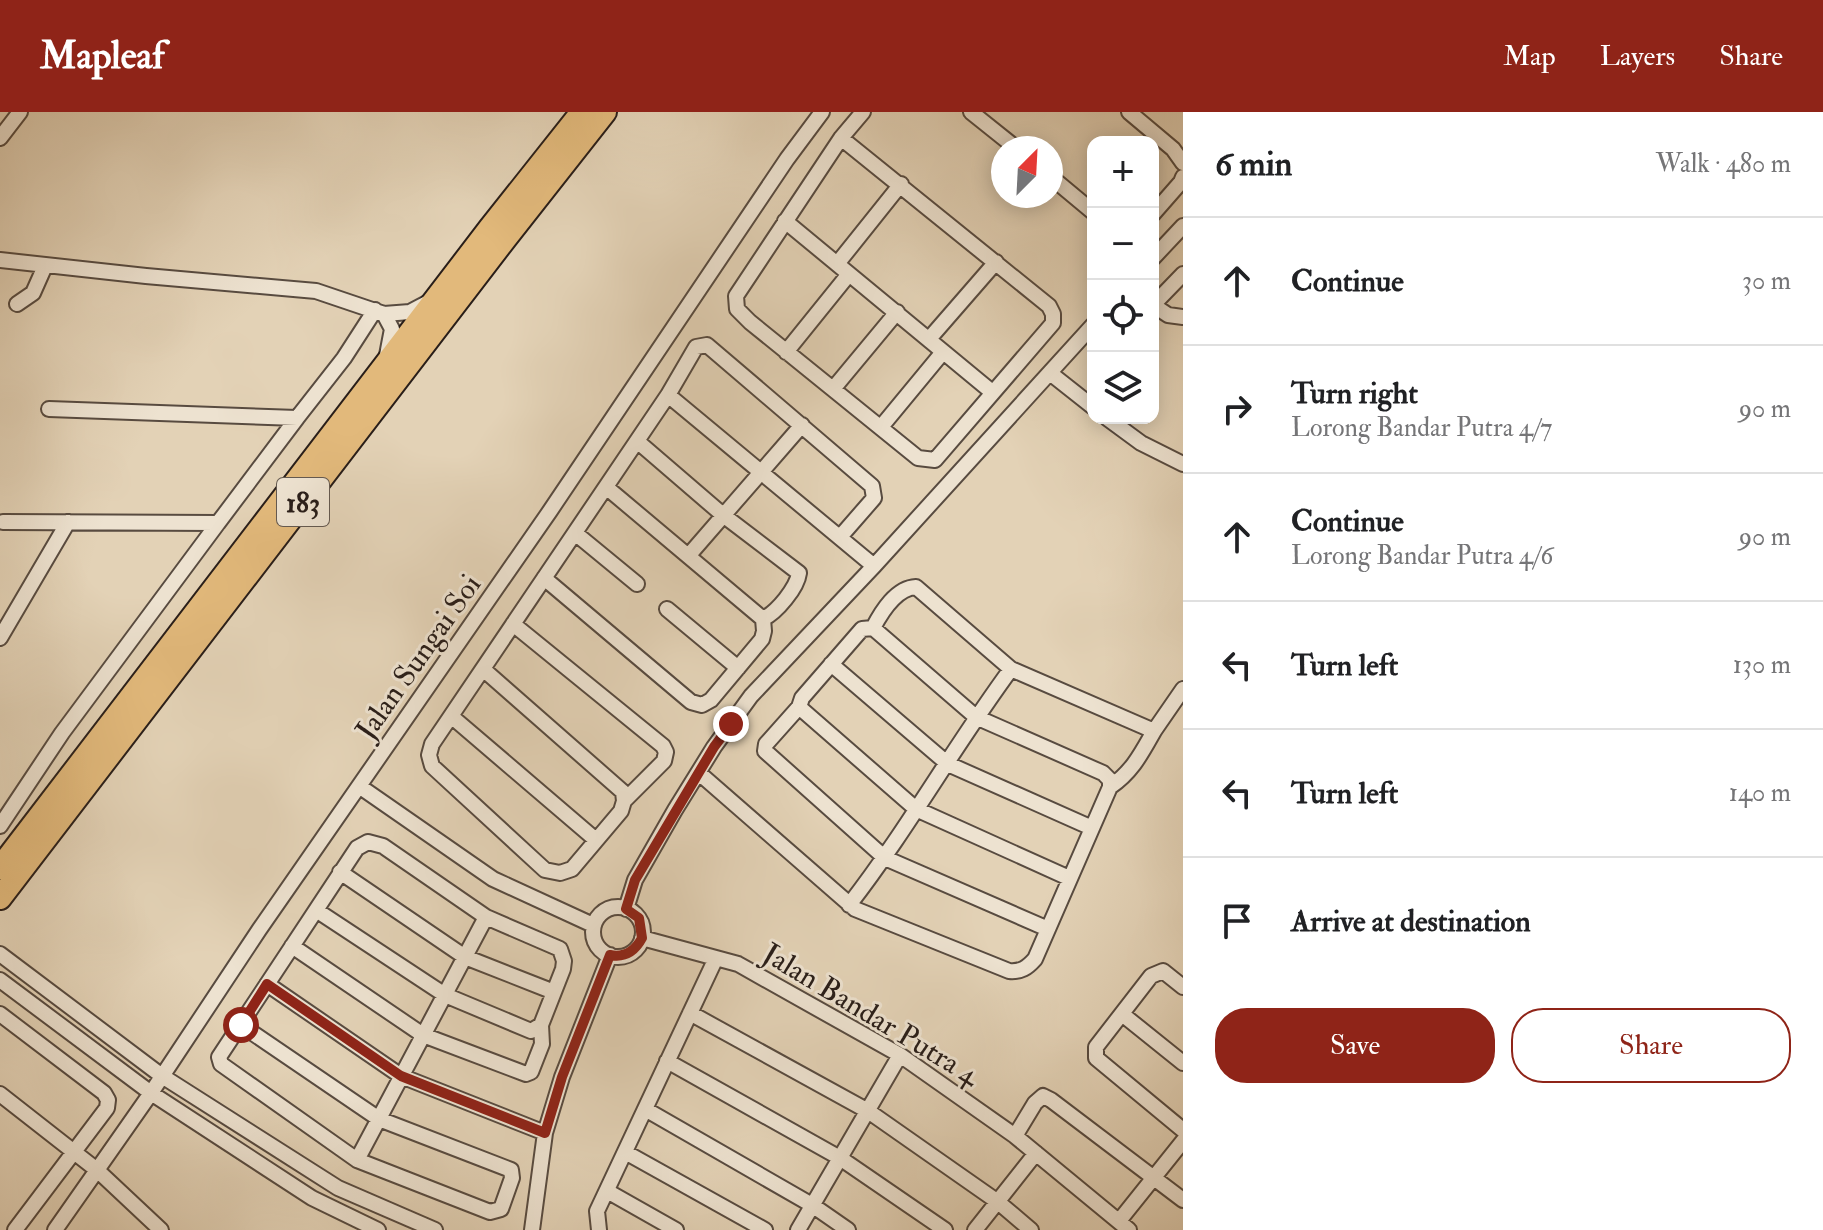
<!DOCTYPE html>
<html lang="en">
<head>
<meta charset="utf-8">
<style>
	body { margin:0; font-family:"IM FELL Double Pica",serif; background:#f6f6f6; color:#202124 }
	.controls { position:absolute; right:24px; top:24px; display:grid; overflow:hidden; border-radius:16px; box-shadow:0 4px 20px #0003 }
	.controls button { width:72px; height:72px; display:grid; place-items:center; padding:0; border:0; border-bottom:2px solid #e0e0e0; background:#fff; color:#202124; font:40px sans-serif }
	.compass { position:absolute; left:991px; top:24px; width:72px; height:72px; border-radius:50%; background:#fff; box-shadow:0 4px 20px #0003; rotate:24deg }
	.stop { position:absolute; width:24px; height:24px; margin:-18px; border:6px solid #8f2418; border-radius:50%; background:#fff }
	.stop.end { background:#8f2418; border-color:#fff; box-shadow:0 2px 8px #0008 }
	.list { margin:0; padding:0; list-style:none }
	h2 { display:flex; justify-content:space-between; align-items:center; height:104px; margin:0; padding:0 32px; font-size:34px }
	h2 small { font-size:26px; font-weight:400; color:#757577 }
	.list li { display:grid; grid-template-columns:52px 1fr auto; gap:24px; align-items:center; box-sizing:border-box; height:128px; padding:0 32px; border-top:2px solid #e0e0e0 }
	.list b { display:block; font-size:30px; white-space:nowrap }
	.list p { margin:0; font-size:26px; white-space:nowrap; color:#757577 }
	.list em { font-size:26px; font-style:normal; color:#757577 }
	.actions { display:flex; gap:16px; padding:24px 32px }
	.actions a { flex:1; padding:18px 0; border:2px solid #8f2418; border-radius:32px; text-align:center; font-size:28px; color:#8f2418 }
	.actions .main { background:#8f2418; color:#fff }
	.icon { flex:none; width:44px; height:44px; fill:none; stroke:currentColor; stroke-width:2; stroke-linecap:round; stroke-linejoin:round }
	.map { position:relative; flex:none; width:1183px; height:1118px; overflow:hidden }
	header { display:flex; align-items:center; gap:48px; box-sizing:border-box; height:112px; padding:0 40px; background:#8f2418; color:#fff }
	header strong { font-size:38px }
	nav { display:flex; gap:44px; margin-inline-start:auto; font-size:28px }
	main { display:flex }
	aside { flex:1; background:#fff }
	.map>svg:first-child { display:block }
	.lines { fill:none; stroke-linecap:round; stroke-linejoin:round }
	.minor-casing { stroke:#584b40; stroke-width:18 }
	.highway-casing { stroke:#291e19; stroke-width:26 }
	.minor { stroke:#ede2d0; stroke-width:14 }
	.highway { stroke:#e2b97b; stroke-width:22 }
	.route { stroke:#8f2418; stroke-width:10 }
	.labels { text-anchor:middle; stroke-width:6; stroke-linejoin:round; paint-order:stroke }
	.shield { fill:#ede2d0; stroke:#645950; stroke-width:2 }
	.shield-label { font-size:28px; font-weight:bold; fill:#291e19 }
	.street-label { font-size:30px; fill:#291e19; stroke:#ede2d0 }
</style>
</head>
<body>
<header>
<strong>Mapleaf</strong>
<nav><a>Map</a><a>Layers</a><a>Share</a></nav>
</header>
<main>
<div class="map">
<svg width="1183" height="1118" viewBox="0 0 1183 1118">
	<rect width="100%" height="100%" fill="#e3d2b6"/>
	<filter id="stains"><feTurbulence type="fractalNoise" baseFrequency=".0025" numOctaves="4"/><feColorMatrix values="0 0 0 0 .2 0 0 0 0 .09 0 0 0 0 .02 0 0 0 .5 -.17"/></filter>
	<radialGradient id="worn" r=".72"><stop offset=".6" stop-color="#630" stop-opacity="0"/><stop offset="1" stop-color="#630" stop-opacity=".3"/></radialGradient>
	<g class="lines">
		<g class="minor-casing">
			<path id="minor" d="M971,0l45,36
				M1129,0l44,37 10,14
				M0,26l20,-26
				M841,26l208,168 4,8v9l-118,137 -17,-2 -168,-136 -13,-13 -1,-13 105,-158 22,-26
				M1051,65l42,35
				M1153,102l28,-32 2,-5
				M785,109l207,171
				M1153,146l30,-32
				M0,148l146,16 170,15 68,23 26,-2 17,-9
				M837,152l64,-80
				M17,192l16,-11 12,-27
				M1153,193l30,-31
				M1153,193l15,10 15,2
				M384,202l8,15 -5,26
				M929,227l67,-77
				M786,240l63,-78
				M1050,261l43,34
				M833,277l64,-77
				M668,283l206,171
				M49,297l248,9 47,-60 31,-48
				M1107,306l34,25 42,21
				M881,315l62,-75
				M637,329l86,74 76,58c-2,15 -22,39 -36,46
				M3,410l215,1 79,-105
				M575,421l62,51
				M689,443l113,-130
				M544,466l147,124 11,3 9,-5 51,-61 2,-8 -1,-12 -157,-132
				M667,497l71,59
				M513,512l150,122 3,6 -2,9 -40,40
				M873,516l103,89 127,56 7,7v7
				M0,526l68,-116
				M831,552l117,100 144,64
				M483,557l140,123 1,9 -3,10 -49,58 -12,4 -15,-3 -113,-104 -3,-11 3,-11 236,-349 28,-48 11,-2 165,141 2,12 -34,39
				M799,595l-33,37 -1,7 120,107 163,71
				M451,604l145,124
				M1154,619l29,-42
				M699,661l156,136 154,62c12,1 18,-3 26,-12l75,-172c22,-15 31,-33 44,-56l-143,-62 -95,-82c-20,1 -34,24 -43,41l-11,1 -60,69 -3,9 117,102 153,69
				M359,674l134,93 100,46
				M0,714l62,-93 156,-210
				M340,760l125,85 89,35
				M849,793c59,-76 105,-159 162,-236
				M593 820a25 25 0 1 1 50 0a25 25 0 1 1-50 0Z
				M626,797l9,-29 40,-70 39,-63 37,-51 123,-130 219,-241
				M316,798l129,85 86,36 10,-6
				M642,826l96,26 162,91 115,81 114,94
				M0,842l162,122 176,112 97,42
				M0,868l151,113 161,105 66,32
				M267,872l134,92 144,57
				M1183,875l-20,-16 -12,5 -55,71v11l87,72
				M690,901l178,98 130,91 33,28
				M0,902l104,79 4,7 -1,8 -92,122
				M1122,902l61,49
				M241,913l138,94 132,51 1,8 -11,31 -11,3 -133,-52 -136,-96 -2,-7 138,-209 11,-6 15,4 103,71 74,32 4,12 -1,8 -22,56 1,19 -11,28 -5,2 -103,-39 -131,-89
				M667,949l173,97 105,72
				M0,982l97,76 64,60
				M645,997l167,96 36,25
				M1015,1024l20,-33 8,-7 8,4 132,100
				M625,1040l140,78
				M357,1048l129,-243
				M607,1079l69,39
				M1119,1109l64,-80
				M55,1118l96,-137 108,-163 291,-419 237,-352 35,-47
				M532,1118l13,-97 17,-56 48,-122
				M599,1118l-2,-19 119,-253
				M798,1118l102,-175
				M975,1118l61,-77"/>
		</g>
		<g class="highway-casing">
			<path id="highway" d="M0,756l490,-640 92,-116
				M0,786l505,-659 100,-127"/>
		</g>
		<use href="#minor" class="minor"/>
		<use href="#highway" class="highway"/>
	</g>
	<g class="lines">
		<path class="route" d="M241,913l26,-41 134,92 144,57 17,-56 48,-122c15,3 25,-4 32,-17l-3,-20 -13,-9 9,-29 79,-133 17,-23"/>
	</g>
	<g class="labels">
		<rect class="shield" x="277" y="366" width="52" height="48" rx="6"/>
		<g class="shield-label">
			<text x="303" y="400">183</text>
		</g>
		<g class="street-label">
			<text transform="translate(418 545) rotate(-55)" y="10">Jalan Sungai Soi</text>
			<text transform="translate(871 902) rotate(31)" y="10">Jalan Bandar Putra 4</text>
		</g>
	</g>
	<rect width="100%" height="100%" filter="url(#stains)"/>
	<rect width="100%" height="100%" fill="url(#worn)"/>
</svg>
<div class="controls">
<button>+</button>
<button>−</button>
<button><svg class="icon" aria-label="locate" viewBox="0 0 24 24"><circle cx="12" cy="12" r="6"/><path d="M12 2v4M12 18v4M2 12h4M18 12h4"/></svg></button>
<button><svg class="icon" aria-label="layers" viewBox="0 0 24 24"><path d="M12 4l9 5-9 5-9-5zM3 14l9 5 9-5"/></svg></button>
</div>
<svg class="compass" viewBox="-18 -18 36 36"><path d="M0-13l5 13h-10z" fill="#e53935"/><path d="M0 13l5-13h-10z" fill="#757577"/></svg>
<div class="stop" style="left:241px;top:913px"></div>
<div class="stop end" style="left:731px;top:612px"></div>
</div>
<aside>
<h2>6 min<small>Walk · 480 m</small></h2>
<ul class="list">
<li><svg class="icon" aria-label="ahead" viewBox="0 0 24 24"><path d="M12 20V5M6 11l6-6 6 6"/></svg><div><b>Continue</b></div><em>30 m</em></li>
<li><svg class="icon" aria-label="right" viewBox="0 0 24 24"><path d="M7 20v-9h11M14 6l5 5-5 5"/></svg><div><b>Turn right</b><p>Lorong Bandar Putra 4/7</p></div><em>90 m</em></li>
<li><svg class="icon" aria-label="ahead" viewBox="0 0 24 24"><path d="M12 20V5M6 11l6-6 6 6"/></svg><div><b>Continue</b><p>Lorong Bandar Putra 4/6</p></div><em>90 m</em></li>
<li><svg class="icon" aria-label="left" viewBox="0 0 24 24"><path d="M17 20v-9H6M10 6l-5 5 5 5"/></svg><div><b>Turn left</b></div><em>130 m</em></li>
<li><svg class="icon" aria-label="left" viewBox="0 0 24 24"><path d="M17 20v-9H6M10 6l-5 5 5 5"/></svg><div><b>Turn left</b></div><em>140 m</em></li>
<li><svg class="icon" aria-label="arrive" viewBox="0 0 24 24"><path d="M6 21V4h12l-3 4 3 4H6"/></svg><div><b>Arrive at destination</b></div></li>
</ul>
<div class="actions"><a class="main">Save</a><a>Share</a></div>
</aside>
</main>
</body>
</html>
